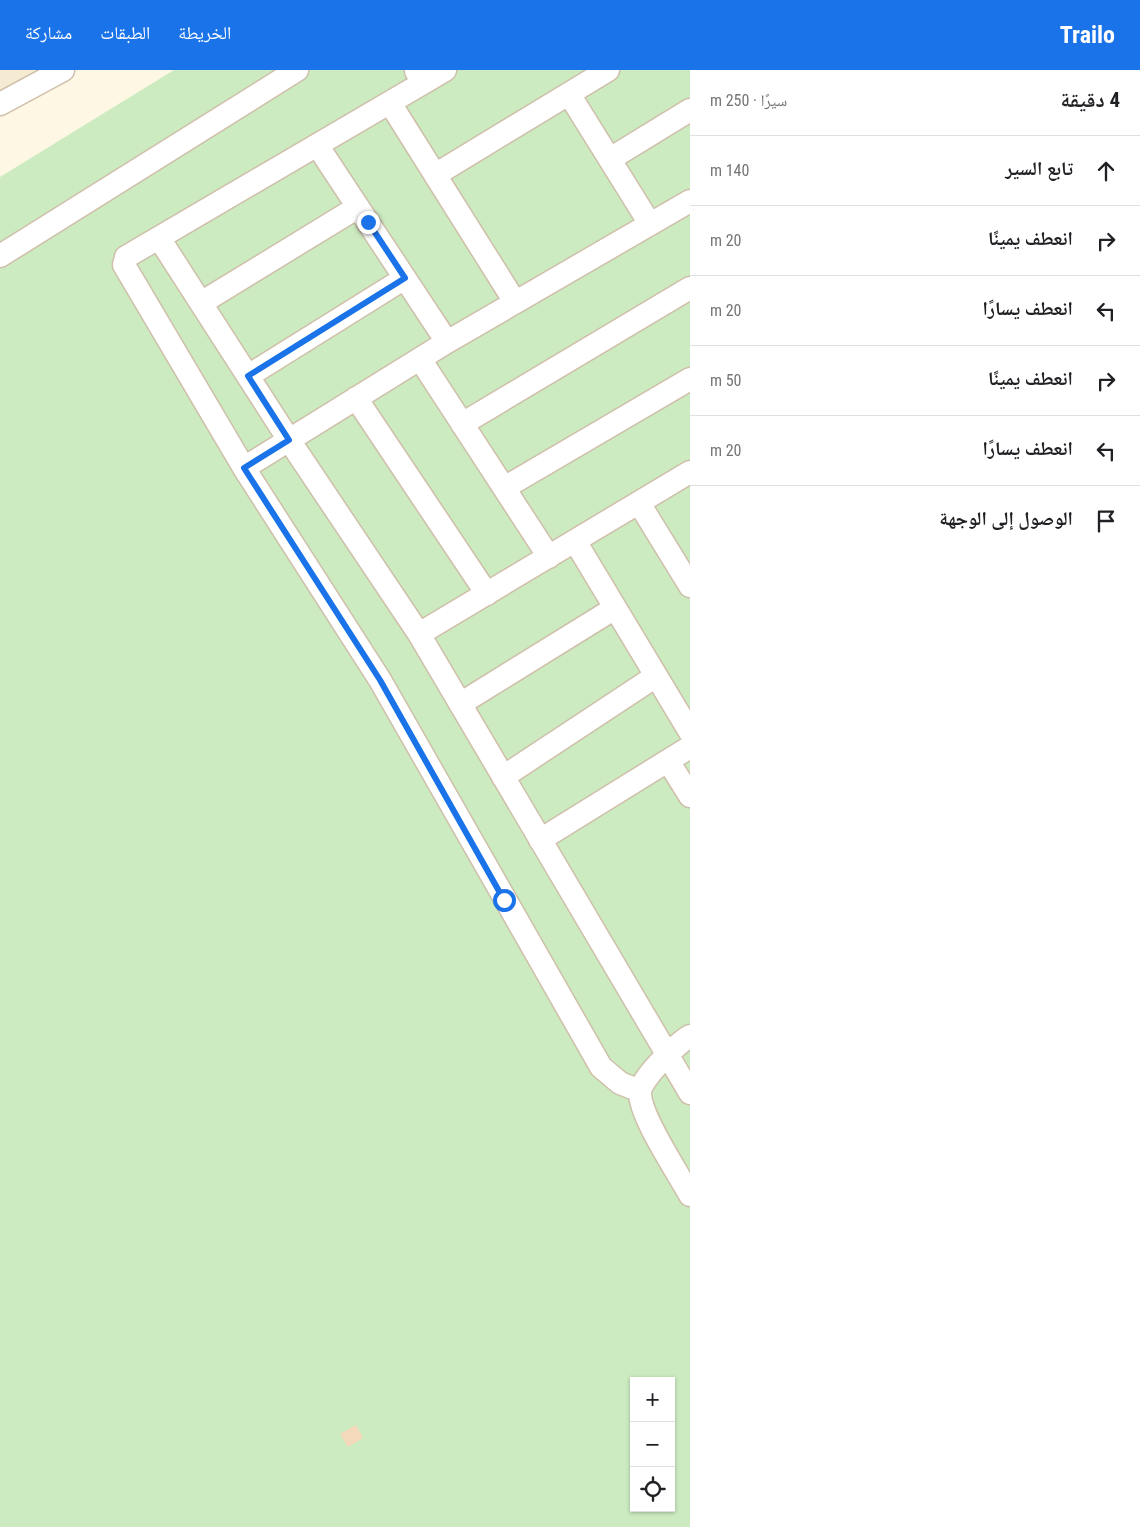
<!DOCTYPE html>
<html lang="ar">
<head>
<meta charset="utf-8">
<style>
	body { margin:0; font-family:"Roboto Condensed","Noto Naskh Arabic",sans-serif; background:#f6f6f6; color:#202124; direction:rtl }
	.controls { position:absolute; right:15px; bottom:15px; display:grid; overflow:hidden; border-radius:0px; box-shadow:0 1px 4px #0004 }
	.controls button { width:45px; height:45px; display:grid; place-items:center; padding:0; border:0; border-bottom:1px solid #e0e0e0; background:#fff; color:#202124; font:25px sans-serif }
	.stop { position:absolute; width:15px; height:15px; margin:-11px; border:4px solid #1a73e8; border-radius:50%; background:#fff }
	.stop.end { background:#1a73e8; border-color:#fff; box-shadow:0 1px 5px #0008 }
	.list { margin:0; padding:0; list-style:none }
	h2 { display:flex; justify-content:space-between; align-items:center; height:65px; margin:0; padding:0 20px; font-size:21px }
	h2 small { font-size:16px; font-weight:400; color:#757577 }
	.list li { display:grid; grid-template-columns:32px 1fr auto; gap:15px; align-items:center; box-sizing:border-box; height:70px; padding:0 20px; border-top:1px solid #e0e0e0 }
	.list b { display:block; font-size:19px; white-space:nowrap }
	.list em { font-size:16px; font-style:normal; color:#757577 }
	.icon { flex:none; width:28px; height:28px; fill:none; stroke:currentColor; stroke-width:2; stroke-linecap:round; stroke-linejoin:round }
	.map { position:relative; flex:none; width:690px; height:1457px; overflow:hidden; direction:ltr }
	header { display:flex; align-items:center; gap:30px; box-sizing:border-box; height:70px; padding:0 25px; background:#1a73e8; color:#fff }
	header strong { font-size:24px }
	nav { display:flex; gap:28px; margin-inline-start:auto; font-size:18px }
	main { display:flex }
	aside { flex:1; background:#fff }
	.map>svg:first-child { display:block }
	.residential { fill:#f5ead2 }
	.green { fill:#ccebc1; fill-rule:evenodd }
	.building { fill:#f4d9ba }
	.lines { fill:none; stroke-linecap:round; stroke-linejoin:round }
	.minor-casing { stroke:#cfbfaa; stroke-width:25 }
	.minor { stroke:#fff; stroke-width:22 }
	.route { stroke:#1a73e8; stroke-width:6 }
</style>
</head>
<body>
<header>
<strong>Trailo</strong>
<nav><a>الخريطة</a><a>الطبقات</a><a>مشاركة</a></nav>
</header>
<main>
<aside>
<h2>4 دقيقة<small>سيرًا · 250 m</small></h2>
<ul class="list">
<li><svg class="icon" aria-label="ahead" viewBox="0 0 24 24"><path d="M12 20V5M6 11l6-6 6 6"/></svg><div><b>تابع السير</b></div><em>140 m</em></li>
<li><svg class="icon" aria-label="right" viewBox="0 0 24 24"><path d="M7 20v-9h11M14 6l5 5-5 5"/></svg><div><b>انعطف يمينًا</b></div><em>20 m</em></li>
<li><svg class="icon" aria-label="left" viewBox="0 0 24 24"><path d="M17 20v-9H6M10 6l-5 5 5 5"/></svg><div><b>انعطف يسارًا</b></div><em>20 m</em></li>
<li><svg class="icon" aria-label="right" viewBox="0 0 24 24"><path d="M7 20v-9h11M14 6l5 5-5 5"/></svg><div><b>انعطف يمينًا</b></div><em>50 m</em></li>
<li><svg class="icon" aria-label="left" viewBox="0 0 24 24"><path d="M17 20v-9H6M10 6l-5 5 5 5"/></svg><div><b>انعطف يسارًا</b></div><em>20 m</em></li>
<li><svg class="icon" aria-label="arrive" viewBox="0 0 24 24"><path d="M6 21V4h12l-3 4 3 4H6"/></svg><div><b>الوصول إلى الوجهة</b></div></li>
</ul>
</aside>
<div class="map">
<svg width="690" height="1457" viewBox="0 0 690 1457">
	<rect width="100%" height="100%" fill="#fdf7e4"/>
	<path class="residential" d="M0,0h70l-70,42z"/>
	<path class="green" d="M174,0h516v1457h-690v-1350zM634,1311h37v127h-37z"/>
	<path class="building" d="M356,1355l7,13 -15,9 -8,-13z"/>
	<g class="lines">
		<g class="minor-casing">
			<path id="minor" d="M416,1l7,12 22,-13
				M423,13l-297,174 -2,8 120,203 136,212 221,387 19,16 20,8
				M569,24l81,130
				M390,33l125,199
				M0,34l63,-34
				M317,75l130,197
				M610,89l80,-49
				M435,105l173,-105
				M159,168l130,202 130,194 271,459
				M0,186l297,-186
				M201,233l157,-96
				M420,289l129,198
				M248,306l157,-98
				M356,328l131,196
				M462,354l228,-136
				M244,398l203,-126 243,-141
				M504,418l186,-109
				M639,433l51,83
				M575,471l115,191
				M419,564l271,-162
				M460,634l155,-96
				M668,691l22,35
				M503,707l153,-101
				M540,770l150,-93
				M690,966c-12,7 -49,42 -50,56 -1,23 38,81 50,103"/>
		</g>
		<use href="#minor" class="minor"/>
	</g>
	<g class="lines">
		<path class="route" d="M368,152l37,56 -157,98 41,64 -45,28 136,212 124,220"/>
	</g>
</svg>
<div class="controls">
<button>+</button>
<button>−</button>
<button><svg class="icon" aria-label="locate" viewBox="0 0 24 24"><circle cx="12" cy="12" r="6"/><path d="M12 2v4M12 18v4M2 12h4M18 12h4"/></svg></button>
</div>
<div class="stop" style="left:504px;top:830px"></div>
<div class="stop end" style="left:368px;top:152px"></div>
</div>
</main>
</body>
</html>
